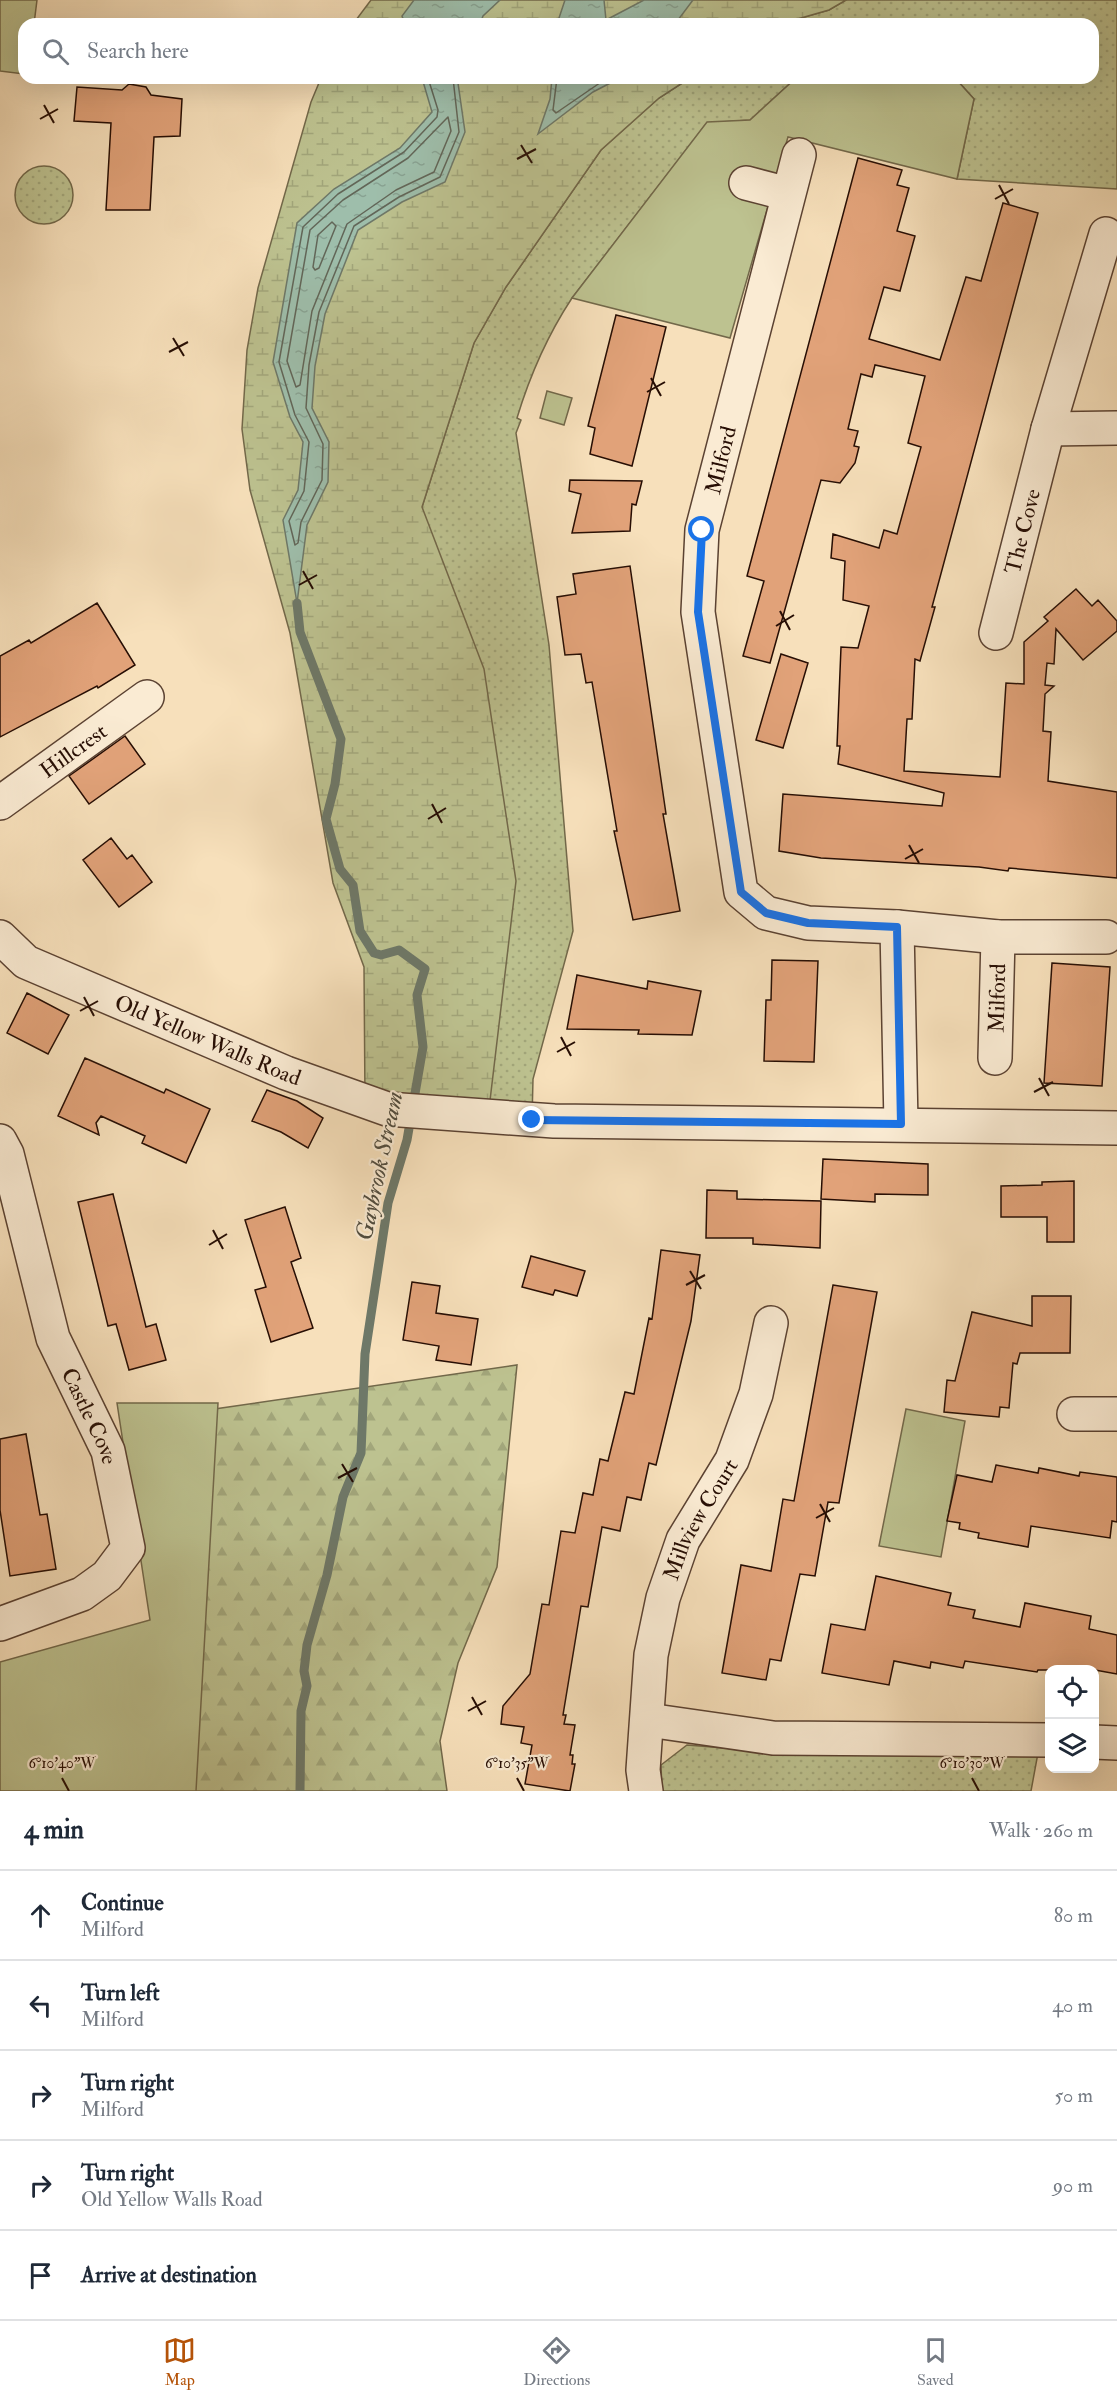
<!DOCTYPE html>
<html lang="en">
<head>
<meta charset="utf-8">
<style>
	body { margin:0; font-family:"IM FELL Double Pica",serif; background:#f6f6f7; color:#1f2937 }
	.controls { position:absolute; right:18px; bottom:18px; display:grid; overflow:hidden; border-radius:12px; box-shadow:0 6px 24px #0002 }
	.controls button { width:54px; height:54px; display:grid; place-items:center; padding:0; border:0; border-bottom:2px solid #e0e1e3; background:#fff; color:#1f2937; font:30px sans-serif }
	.stop { position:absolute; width:18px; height:18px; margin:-14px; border:4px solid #1a73e8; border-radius:50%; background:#fff }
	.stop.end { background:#1a73e8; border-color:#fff; box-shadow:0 2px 6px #0008 }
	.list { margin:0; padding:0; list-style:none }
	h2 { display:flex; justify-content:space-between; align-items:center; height:78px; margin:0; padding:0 24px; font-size:26px }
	h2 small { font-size:20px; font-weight:400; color:#747a83 }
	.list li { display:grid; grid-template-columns:39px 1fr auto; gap:18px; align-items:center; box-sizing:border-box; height:90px; padding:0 24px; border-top:2px solid #e0e1e3 }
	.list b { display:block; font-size:22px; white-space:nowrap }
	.list p { margin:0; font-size:20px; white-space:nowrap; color:#747a83 }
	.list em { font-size:20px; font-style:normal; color:#747a83 }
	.icon { flex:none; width:33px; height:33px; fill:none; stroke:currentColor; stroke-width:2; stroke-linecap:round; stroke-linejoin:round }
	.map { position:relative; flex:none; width:1117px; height:1791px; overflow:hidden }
	.search { position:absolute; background:#fff; box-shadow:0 6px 24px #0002; left:18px; right:18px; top:18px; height:66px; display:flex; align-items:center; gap:15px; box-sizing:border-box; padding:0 21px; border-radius:18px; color:#747a83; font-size:22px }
	.sheet { height:528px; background:#fff }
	nav { display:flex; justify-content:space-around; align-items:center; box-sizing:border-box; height:84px; border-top:2px solid #e0e1e3; background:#fff; font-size:16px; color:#747a83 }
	nav a { display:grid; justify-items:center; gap:3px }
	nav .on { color:#b45309 }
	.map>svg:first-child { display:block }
	.grass { fill:url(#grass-dots); stroke:#72684a; stroke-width:1.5 }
	.forest { fill:url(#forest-firs); stroke:#72684a; stroke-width:1.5 }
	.wetland { fill:url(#wetland-marsh); stroke:#72684a; stroke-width:1.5 }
	.green { fill:#bdc290; stroke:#72684a; stroke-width:1.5 }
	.water { fill:url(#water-ripples); stroke:#6e7868; stroke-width:1.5 }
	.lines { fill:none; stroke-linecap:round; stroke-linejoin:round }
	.shore { stroke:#626658; stroke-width:1.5 }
	.stream { stroke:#6e7868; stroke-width:9 }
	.building { fill:#e1a279; stroke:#270e04; stroke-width:1.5 }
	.minor-casing { stroke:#5b4232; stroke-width:36 }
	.minor { stroke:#faebd3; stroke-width:33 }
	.route { stroke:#1a73e8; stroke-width:8 }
	.ticks { fill:none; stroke:#270e04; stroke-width:2 }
	.labels { text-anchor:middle; stroke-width:4.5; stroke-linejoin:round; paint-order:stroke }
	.street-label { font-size:22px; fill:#270e04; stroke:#faebd3 }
	.water-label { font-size:24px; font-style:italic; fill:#514c3e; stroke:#faebd3 }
	.ticks-label { font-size:15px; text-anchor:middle; fill:#270e04; stroke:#faebd3; stroke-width:4.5; stroke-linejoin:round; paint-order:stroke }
</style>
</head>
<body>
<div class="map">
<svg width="1117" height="1791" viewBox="0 0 1117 1791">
	<defs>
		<pattern id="grass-dots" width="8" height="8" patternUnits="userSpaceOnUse" patternTransform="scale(1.5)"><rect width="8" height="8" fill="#bdc290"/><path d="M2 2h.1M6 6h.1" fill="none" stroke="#a2a67b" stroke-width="1.8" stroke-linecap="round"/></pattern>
		<pattern id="forest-firs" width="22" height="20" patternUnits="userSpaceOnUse" patternTransform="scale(1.5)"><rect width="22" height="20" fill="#bdc290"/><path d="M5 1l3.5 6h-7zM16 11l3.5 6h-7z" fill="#a2a67b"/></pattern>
		<pattern id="wetland-marsh" width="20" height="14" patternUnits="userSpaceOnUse" patternTransform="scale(1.5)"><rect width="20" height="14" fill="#bdc290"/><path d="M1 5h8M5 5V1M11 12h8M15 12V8" fill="none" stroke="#a2a67b"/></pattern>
		<pattern id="water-ripples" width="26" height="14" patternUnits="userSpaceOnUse" patternTransform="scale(1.5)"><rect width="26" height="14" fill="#9ebeab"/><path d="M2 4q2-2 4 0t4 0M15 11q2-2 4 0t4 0" fill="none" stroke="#88a292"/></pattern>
	</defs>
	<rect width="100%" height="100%" fill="#f7e0bb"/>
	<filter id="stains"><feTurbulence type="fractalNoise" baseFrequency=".00333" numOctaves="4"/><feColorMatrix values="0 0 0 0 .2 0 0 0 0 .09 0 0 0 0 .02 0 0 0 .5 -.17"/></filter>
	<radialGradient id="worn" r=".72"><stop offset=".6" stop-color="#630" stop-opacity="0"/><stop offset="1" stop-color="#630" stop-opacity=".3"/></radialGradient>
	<path class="grass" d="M846,0h271v189l-160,-10 17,-80 -19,-21h138v-54h-313l49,-14z
		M690,78h106l-46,42 -43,3 -135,175c-25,38 -42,77 -55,120l4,2 -5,13 33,212 24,286 -40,148 -1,41 -43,-11 -67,-602 52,-164 32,-56 95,-137 58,-52z
		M15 195a29 29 0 1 1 58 0a29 29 0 1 1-58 0Z
		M687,1745l85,7 266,1 -7,38h-369l-1,-26z"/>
	<path class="forest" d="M517,1365l-20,202 -39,96 -18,78 7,50h-292l39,-379z"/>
	<path class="wetland" d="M371,0h475l-17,10 -49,14h-427z
		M321,78h369l-31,20 -58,52 -95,137 -32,56 -52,164 62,162 32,212 -27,228 -124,-8 -1,-134 -31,-84 -43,-250 -40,-143 -8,-61 5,-79 11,-62 53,-186z"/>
	<path class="green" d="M0,0h37l-3,24h-10v50l-24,-3z
		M796,78h159l19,21 -17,80 -169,-42 -58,201 -158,-40 135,-176 43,-2z
		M547,391l25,7 -8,27 -24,-7z
		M117,1403h101l-22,388h-196v-129l150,-42z
		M906,1409l59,12 -24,136 -62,-11z"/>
	<path class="water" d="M414,0h86l-17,16 -3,8h-75l-3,-8z
		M565,0h39l2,20 38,-20h49l-18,24h-118z
		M422,78h38l-2,5 7,49 -20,50 -43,20 -44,28 -33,84 -10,52 -3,42 17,34 -1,40 -21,43 -10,78 -14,-83 15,-30 5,-48 -13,-25 -17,-55 24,-139 37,-34 66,-41 32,-36z
		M552,78h68l-27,14 -55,42 12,-35z"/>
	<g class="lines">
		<path class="shore" d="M428,78l10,32 -1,7 -33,35 -66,42 -35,33 -24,135 16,53 14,27 -5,49 -15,30 6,24 3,-2 3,-21 21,-42 1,-36 -17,-36 3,-43 10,-53 35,-86 45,-29 41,-20 19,-45 -6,-54
			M557,78l-4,32 3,3 51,-35
			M448,117l3,14 -17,41 -38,18 -49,34 -35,87 -12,74 -4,2 -9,-26 23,-131 33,-30 65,-42z
			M332,222l4,4 -17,42 -4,2 -2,-3 5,-32z"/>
		<path class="stream" d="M297,603l3,29 41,107 -6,45 -9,35 14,50 13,16 7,46 14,22 7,2 18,-5 26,19 -8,26 6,52 -16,93 -19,63 -23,151 -4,99 -18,44 -16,78 -20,70 -3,26 3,15 -6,25 -1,80"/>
	</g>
	<path class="building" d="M129,84l17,3 5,8 31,4 -2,37 -26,1 -4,73h-44l5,-87 -37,-2 3,-34 45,3z
		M858,158l44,12 -5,15 12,3 -12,43 18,5 -15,55 -16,-4 -15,52 71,21 26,-83 15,4 22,-78 35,10 -106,394h3l-15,54 -5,-2 -3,60h-5l-3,52 96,6 6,-94 18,1v-42l24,-21 -4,-4 32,-28 16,17 6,-6 19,21v10l-34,29 -27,-31 -2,35 -7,-1 -2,22 9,1 -9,8 -2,37 8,1 -3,49 69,11v86l-108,-10 -1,3 -29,-4 -158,-9 -42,-7 4,-57 159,12 2,-13 -106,-29 2,-18h-3l4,-99 17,1 11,-42 -26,-6 2,-39 -14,-3 2,-24 46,14 5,-18 13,4 24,-87 -13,-4 17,-67 -50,-11 -3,12 -11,-3 -13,55 10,2 -4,15 5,1 -4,16 -15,20 -19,-3 -51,183 -27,-7 21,-75 -17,-5z
		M616,315l50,12 -34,139 -42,-12 5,-26 -7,-2z
		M570,480l72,1 -6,24 -4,-1 -2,27 -58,2 9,-39 -12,-3z
		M630,566l36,248h-3l17,97 -47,9 -19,-89h3l-25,-149 -6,1 -5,-29 -16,1 -8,-58 19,-3 -3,-20z
		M97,603l38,62 -37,23 -1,-2 -97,51v-81l29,-16 2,3z
		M781,654l27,9 -25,85 -27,-8z
		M125,736l20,28 -56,40 -20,-28z
		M111,838l16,21 5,-4 20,27 -33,25 -36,-47z
		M772,960l46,1 -4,101 -50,-1 2,-61h5z
		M1052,963l58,4 -8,119 -58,-3z
		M577,975l70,14 1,-8 53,10 -9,44 -54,-1 1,-4 -72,-1z
		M27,993l42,22 -21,39 -41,-21z
		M85,1058l79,35 2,-4 44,20 -24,54 -44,-20 3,-7 -44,-20 -5,7 3,12 -41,-19z
		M267,1090l30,11 26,17 -15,30 -27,-16 -29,-11z
		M823,1159l105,5v31l-53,-1v8l-54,-3z
		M1074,1181v61h-27v-25h-46v-31l41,-1v-3z
		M707,1190l30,1v8l84,2 -1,47 -67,-4v-6h-47z
		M113,1194l33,133 10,-3 10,36 -37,10 -13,-46 -8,2 -30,-124z
		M285,1207l16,51 -10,4 22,66 -42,14 -16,-52 11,-3 -21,-67z
		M661,1250l39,5 -9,66 -17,70 -18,74 -7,-2 -8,37 -14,-3 -7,34 -18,-4 -14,80 -7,-1 -18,109h3l-2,9 11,1 -5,30h3l-1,9h3l-5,27 -45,-7 7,-39 -11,-2 3,-16 -23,-3 2,-18 27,-32 12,-70 7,1 12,-74 14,2 8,-40 10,2 7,-36 8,2 17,-69 9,2 15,-76 3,1z
		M531,1256l54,15 -8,25 -22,-6 -2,5 -31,-8z
		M412,1282l28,4 -4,27 42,6 -7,46 -35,-5 3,-14 -36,-6z
		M833,1285l44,7 -38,211 -11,-1 -13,74 -15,-2 -19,87 -11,-2 -4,21 -44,-7 19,-108 30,6 12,-72 11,2z
		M1032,1296h39l-1,57h-50l-3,11 -4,-1 -4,45 -9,-1 -1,10 -55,-5 3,-32 8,1 17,-69 60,14z
		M26,1434l14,81 7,-1 9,55 -46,7 -10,-66v-71z
		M996,1465l42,8 1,-5 40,8 1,-4 37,5v45l-5,-1 -2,17 -79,-12 -3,21 -50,-9 1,-5 -20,-4 1,-6 -13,-2 10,-46 35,7z
		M876,1576l75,17 -3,12 27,5 -2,8 47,9 5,-24 66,13 -2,13 28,6v39l-22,-4h-57l-1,2 -72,-11 -2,7 -32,-6 -1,6 -36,-7 -5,24 -67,-12 9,-49 34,6z"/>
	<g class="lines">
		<g class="minor-casing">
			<g id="minor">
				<path d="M799,155l-97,375 -4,82 43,280 25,21 42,10 89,4 101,10h108"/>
				<path d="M746,183l42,11"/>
				<path d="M1048,429l69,-1"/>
				<path id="s1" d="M996,633l52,-204 58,-195"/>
				<path id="s2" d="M0,803l147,-106"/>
				<path d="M897,927l4,197"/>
				<path id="s3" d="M0,937l26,25 260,111 101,36 167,12 563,7"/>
				<path id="s4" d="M995,1058l3,-121"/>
				<path id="s5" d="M0,1141l7,13 46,184 55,113 20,97 -21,28 -25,18 -82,30"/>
				<path d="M1074,1414h43"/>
				<path d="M648,1720l125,18 277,2"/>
				<path d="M1094,1742l23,1"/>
				<path id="s6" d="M646,1791l-3,-21 8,-115 12,-57 20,-58 49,-80 24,-66 15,-71"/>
			</g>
		</g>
		<use href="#minor" class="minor"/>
	</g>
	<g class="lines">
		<path class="route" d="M532,1120l369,4 -4,-197 -89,-4 -42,-10 -25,-21 -43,-280 4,-82"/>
	</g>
	<path class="ticks" d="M44,105l10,18M40,119l18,-10M521,145l11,18M517,159l19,-10M999,185l10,19M995,199l18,-10M173,338l11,18M169,352l19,-10M651,378l10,18M647,392l18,-10M303,571l10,18M299,585l18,-10M780,611l10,19M776,626l18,-11M432,804l10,19M428,819l18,-11M909,845l10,18M905,859l18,-10M84,997l10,19M80,1011l18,-10M561,1037l10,19M557,1052l18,-10M1039,1078l10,18M1034,1092l19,-10M213,1230l10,19M209,1245l18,-11M690,1271l11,18M686,1285l19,-10M342,1464l11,18M338,1478l19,-10M820,1504l10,18M816,1518l18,-10M472,1697l10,18M468,1711l18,-10M62,1778l7,13M517,1778l7,13M972,1778l7,13"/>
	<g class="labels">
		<g class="street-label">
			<text transform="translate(720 460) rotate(-76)" y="8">Milford</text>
			<text dy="8" stroke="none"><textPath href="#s1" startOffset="105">The Cove</textPath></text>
			<text dy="8" stroke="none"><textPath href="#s2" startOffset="90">Hillcrest</textPath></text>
			<text dy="8" stroke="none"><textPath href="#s4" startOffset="60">Milford</textPath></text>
			<text dy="8" stroke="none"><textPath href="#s3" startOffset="234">Old Yellow Walls Road</textPath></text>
			<text dy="8" stroke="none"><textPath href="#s5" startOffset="291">Castle Cove</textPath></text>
			<text dy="8" stroke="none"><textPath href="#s6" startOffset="282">Millview Court</textPath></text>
		</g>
		<g class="water-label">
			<text transform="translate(379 1166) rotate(-78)" y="8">Gaybrook Stream</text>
		</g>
	</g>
	<g class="ticks-label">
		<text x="62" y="1768">6°10'40"W</text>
		<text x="517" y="1768">6°10'35"W</text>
		<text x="972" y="1768">6°10'30"W</text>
	</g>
	<rect width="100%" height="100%" filter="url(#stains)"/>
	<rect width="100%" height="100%" fill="url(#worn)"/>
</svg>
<div class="controls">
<button><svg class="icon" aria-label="locate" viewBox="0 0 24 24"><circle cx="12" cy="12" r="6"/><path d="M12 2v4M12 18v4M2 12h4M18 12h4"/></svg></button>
<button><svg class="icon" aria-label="layers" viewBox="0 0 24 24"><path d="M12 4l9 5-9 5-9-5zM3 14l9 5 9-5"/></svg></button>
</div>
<div class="stop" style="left:702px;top:530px"></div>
<div class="stop end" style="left:532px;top:1120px"></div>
<div class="search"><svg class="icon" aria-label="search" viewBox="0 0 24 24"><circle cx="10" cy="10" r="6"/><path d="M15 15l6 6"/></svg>Search here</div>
</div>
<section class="sheet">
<h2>4 min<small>Walk · 260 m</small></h2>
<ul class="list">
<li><svg class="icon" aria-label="ahead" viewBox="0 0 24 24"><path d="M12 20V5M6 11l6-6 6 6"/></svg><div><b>Continue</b><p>Milford</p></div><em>80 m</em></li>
<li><svg class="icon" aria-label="left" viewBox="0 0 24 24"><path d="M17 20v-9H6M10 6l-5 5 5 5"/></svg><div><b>Turn left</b><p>Milford</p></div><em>40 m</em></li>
<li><svg class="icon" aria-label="right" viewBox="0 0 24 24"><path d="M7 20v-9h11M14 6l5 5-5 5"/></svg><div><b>Turn right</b><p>Milford</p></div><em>50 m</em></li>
<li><svg class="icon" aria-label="right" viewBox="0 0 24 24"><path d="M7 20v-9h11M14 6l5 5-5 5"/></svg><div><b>Turn right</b><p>Old Yellow Walls Road</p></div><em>90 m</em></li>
<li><svg class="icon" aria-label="arrive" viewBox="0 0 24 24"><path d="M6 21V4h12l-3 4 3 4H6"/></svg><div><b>Arrive at destination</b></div></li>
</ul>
</section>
<nav>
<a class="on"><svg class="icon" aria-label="map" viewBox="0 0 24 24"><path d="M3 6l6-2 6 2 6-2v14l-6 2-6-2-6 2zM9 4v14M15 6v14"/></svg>Map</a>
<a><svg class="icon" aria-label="directions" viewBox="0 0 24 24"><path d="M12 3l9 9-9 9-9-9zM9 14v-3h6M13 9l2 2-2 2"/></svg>Directions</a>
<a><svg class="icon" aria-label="saved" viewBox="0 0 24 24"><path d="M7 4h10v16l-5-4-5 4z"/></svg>Saved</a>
</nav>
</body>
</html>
